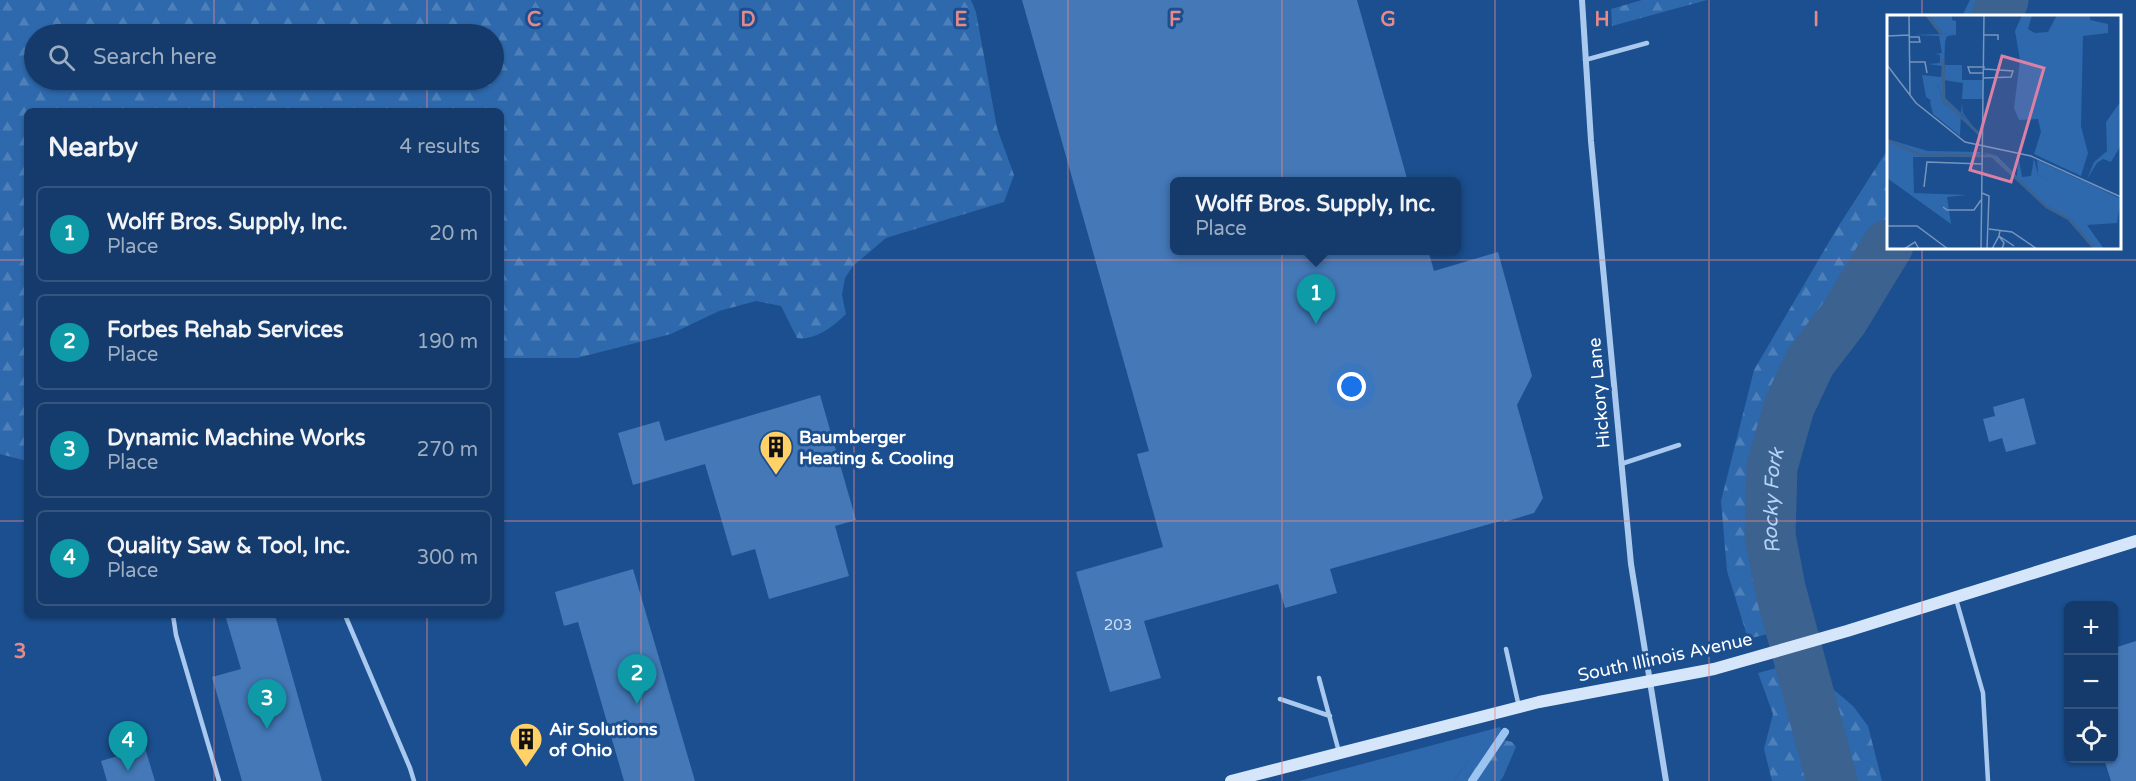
<!DOCTYPE html>
<html lang="en">
<head>
<meta charset="utf-8">
<style>
	body { margin:0; font-family:"Varela Round",sans-serif; background:#214673; color:#f1f3f6 }
	.controls { position:absolute; right:18px; bottom:18px; display:grid; overflow:hidden; border-radius:9px; box-shadow:0 2px 4px #0004 }
	.controls button { width:54px; height:54px; display:grid; place-items:center; padding:0; border:0; border-bottom:2px solid #33557e; background:#143b6b; color:#f1f3f6; font:30px sans-serif }
	.you { position:absolute; left:1352px; top:387px; width:21px; height:21px; margin:-15px; border:4px solid #fff; border-radius:50%; background:#1a73e8; box-shadow:0 0 0 9px #1a73e833 }
	.badge { display:grid; place-items:center; width:39px; height:39px; border-radius:50%; background:#ffd166; color:#fff; font-size:20px; font-weight:700 }
	.pin { position:absolute; translate:-50% -50px; filter:drop-shadow(0 2px 3px #0008) }
	.pin::after { content:''; position:absolute; top:32px; width:21px; height:18px; background:inherit; clip-path:polygon(0 0,100% 0,50% 100%) }
	.popup { position:absolute; left:1170px; top:177px; width:291px; height:78px; box-sizing:border-box; display:grid; place-content:center; border-radius:9px; background:#143b6b; filter:drop-shadow(0 2px 4px #0005); font-size:20px; white-space:nowrap; color:#9dadc1 }
	.popup b { font-size:22px; color:#f1f3f6 }
	.popup::after { content:''; position:absolute; left:50%; top:100%; margin-left:-12px; border:12px solid transparent; border-top-color:#143b6b }
	.list { margin:0; padding:0; list-style:none }
	h2 { display:flex; justify-content:space-between; align-items:center; height:78px; margin:0; padding:0 24px; font-size:26px }
	h2 small { font-size:20px; font-weight:400; color:#9dadc1 }
	.list li { display:grid; grid-template-columns:39px 1fr auto; gap:18px; align-items:center; box-sizing:border-box; height:96px; margin:0 12px 12px; padding:0 12px; border:2px solid #33557e; border-radius:9px }
	.list b { display:block; font-size:22px; white-space:nowrap }
	.list p { margin:0; font-size:20px; white-space:nowrap; color:#9dadc1 }
	.list em { font-size:20px; font-style:normal; color:#9dadc1 }
	.icon { flex:none; width:33px; height:33px; fill:none; stroke:currentColor; stroke-width:2; stroke-linecap:round; stroke-linejoin:round }
	.map { position:relative; flex:none; width:2136px; height:781px; overflow:hidden }
	.search { position:absolute; background:#143b6b; box-shadow:0 2px 4px #0004; left:24px; top:24px; width:480px; height:66px; display:flex; align-items:center; gap:15px; box-sizing:border-box; padding:0 21px; border-radius:33px; color:#9dadc1; font-size:22px }
	.panel { position:absolute; background:#143b6b; box-shadow:0 2px 4px #0004; left:24px; top:108px; width:480px; height:510px; border-radius:9px }
	.map>svg:first-child { display:block }
	.green { fill:#2e69ad }
	.forest { fill:url(#forest-firs); fill-rule:evenodd }
	.lines { fill:none; stroke-linecap:round; stroke-linejoin:round }
	.stream { stroke:#9cc4f0; stroke-width:8 }
	.river { stroke:#3c6290; stroke-width:51 }
	.building { fill:#4478b7 }
	.lane { stroke:#a9c9ee; stroke-width:4.5 }
	.street { stroke:#a9c9ee; stroke-width:6 }
	.secondary { stroke:#d6e6fa; stroke-width:12 }
	.grid { fill:none; stroke:#e88989; stroke-width:1.5; stroke-opacity:0.55 }
	.labels { text-anchor:middle; stroke-width:6; stroke-linejoin:round; paint-order:stroke }
	.number-label { font-size:15px; fill:#d0dded }
	.street-label { font-size:18px; fill:#fff; stroke:#1b4f8f }
	.poi-label { font-size:18px; font-weight:bold; fill:#fff; stroke:#1b4f8f; text-anchor:start }
	.water-label { font-size:20px; font-style:italic; fill:#b5d3f5; stroke:#1b4f8f }
	.inset-river { fill:none; stroke:#3c6290; stroke-width:3 }
	.inset-road { fill:none; stroke:#7695bc; stroke-width:1.5 }
	.view { fill:#dd80a5; fill-opacity:0.15; stroke:#dd80a5; stroke-width:3 }
	.inset-edge { fill:none; stroke:#fff; stroke-width:3 }
	.grid-label { font-size:20px; text-anchor:middle; font-weight:bold; fill:#e88989; stroke:#1b4f8f; stroke-width:6; stroke-linejoin:round; paint-order:stroke }
</style>
</head>
<body>
<div class="map">
<svg width="2136" height="781" viewBox="0 0 2136 781">
	<defs>
		<pattern id="forest-firs" width="22" height="20" patternUnits="userSpaceOnUse" patternTransform="scale(1.5)"><rect width="22" height="20" fill="#2e69ad"/><path d="M5 1l3.5 6h-7zM16 11l3.5 6h-7z" fill="#4d80b9"/></pattern>
	</defs>
	<rect width="100%" height="100%" fill="#1b4f8f"/>
	<path class="green" d="M1500,727l4,11c-19,0 -41,28 -50,43h-155z"/>
	<path class="forest" d="M0,0h971l5,12 21,116 17,47 -10,27 -118,36 -33,28 -8,12 -3,17 4,19c-12,12 -31,27 -49,24l-16,-32 -25,-5 -37,10 -48,23 -94,24h-76v-247h-474v350l-27,-7zM494,34v46h-460v-46z
		M1642,0h65l-95,26 -1,-17z
		M1970,0h33l-6,16h-35z
		M1888,149v96l-45,74 -33,43 -21,45 -17,60 -2,68 10,53 11,40 -43,11 -21,-68 -6,-70 33,-131 82,-140z
		M1820,656l7,28 26,22 15,20 14,55h-110l-8,-32 9,-35 -15,-41z
		M1496,738l16,4 4,5 -13,30 -3,4h-46c10,-15 24,-36 42,-43z"/>
	<g class="lines">
		<path class="stream" d="M1472,781l33,-49"/>
		<g class="river">
			<path d="M1997,16l6,-16"/>
			<path id="s1" d="M1832,781l-52,-193 -10,-53 2,-68 17,-60 21,-45 33,-43 45,-74"/>
		</g>
	</g>
	<path class="building" d="M1022,0h335l51,182h-233v68h253l6,21 64,-19 34,124 -15,29 26,93 -9,15 -30,9v-2l-174,49 7,24 -52,15 -7,-24 -134,37 17,57 -51,14 -34,-120 87,-25 -26,-93 12,-3z
		M820,395l36,125 -21,6 14,50 -80,23 -14,-50 -23,7 -27,-92 -72,21 -15,-52 41,-12 6,20z
		M2024,398l12,46 -30,8 -4,-14 -13,4 -6,-23 12,-3 -2,-9z
		M633,569l62,212h-71l-46,-159 -14,4 -9,-34z
		M225,615h50l47,166h-80l-30,-104 29,-8z
		M2136,641v140h-25l-7,-22h10v-111z
		M145,748l10,33h-48l-6,-20z"/>
	<g class="lines">
		<path class="lane" d="M1585,60l62,-17
			M1621,464l58,-19
			M1956,599l27,94 5,88
			M173,615l3,20 43,146
			M345,615l65,153 4,13
			M1506,649l13,58
			M1319,678l20,74
			M1280,699l50,17"/>
		<path class="street" d="M1582,0l9,141 40,423 35,217"/>
		<path class="secondary" d="M1231,781l308,-79 175,-33 133,-38 289,-90"/>
	</g>
	<path class="grid" d="M214,0v34M427,0v34M641,0v781M854,0v781M1068,0v781M1282,0v781M1495,0v781M1709,0v781M1922,0v16M214,80v31M427,80v31M1922,248v533M0,260h27M501,260h1635M0,521h27M501,521h1635M214,615v166M427,615v166"/>
	<defs>
		<g id="building-pin" transform="scale(1.725)"><path d="M0 17L-7.5 6A9.5 9.5 0 1 1 7.5 6Z" fill="#ffd166" stroke="#1b4f8f"/><path d="M-4-6H4V6H1V3H-1V6H-4ZM-2.5-4.3h1.7v1.8h-1.7ZM.8-4.3h1.7v1.8H.8ZM-2.5-1h1.7V.8h-1.7ZM.8-1h1.7V.8H.8Z" fill="#111"/></g>
	</defs>
	<g fill-rule="evenodd">
		<use href="#building-pin" x="776" y="447"/>
		<use href="#building-pin" x="526" y="739"/>
	</g>
	<g class="labels">
		<g class="number-label">
			<text x="1118" y="630">203</text>
		</g>
		<g class="street-label">
			<text transform="translate(1599 393) rotate(-95)" y="6">Hickory Lane</text>
			<text transform="translate(1665 657) rotate(-12)" y="6">South Illinois Avenue</text>
		</g>
		<g class="poi-label">
			<text x="799" y="443">Baumberger<tspan x="799" dy="21">Heating &amp; Cooling</tspan></text>
			<text x="549" y="735">Air Solutions<tspan x="549" dy="21">of Ohio</tspan></text>
		</g>
		<g class="water-label">
			<text dy="7" stroke="none"><textPath href="#s1" startOffset="288">Rocky Fork</textPath></text>
		</g>
	</g>
	<g transform="translate(1887 15)">
		<rect width="234" height="234" fill="#1b4f8f"/>
		<path d="M41,0h24v5l4,1v14l-15,-2zM58,50h17v15h21v19h-21l1,-16 -20,-3zM51,70l5,18 18,10 -1,23 -27,-22 -3,-12zM150,145l74,34 -14,-6 -18,8 -41,-21z" fill="#2e69ad"/>
		<path d="M38,0l17,18 14,2 -9,1 -2,6 -2,54 18,17 1,-10 1,10 18,25 -20,-25 -18,-10 -5,-18 -3,13 -3,3 -6,-4 -4,-22 19,2 1,-11 -14,-2 12,-1v-8l-5,-1 7,-1 -3,-17 -27,-1 28,-1zM135,0h10l-4,14 7,4 13,-1 9,-17h33v5l18,4v9l-25,3 -2,90 7,27 -7,23 -47,-22 7,-22 -3,-13 -19,1 -5,-12 6,-48 -5,-29zM234,86v44l-10,17 -8,-3 -6,4 -10,16 7,-17 13,-11 -1,-29zM0,124l41,12 53,1 -4,5h-64l1,36 53,2 -20,2 4,27 -64,-46zM96,137l14,4 20,20 1,-22 4,23 9,-1 3,-18 4,17 41,20 2,-15 40,19 -4,24 -30,2 17,24h-9l-29,-32 -19,-10 -50,-48z" fill="#2e69ad"/>
		<path class="inset-river" d="M40,0l15,20M56,44l1,41 35,34M0,125l34,15 71,1 55,51 22,12 26,30"/>
		<path class="inset-road" d="M22,0l1,80M97,20h14v5M0,21l22,-1M22,22h10l1,5h-11M23,47h15l2,11M0,50l29,38 49,39 66,14 90,41M97,58h-14l-2,-6h17M97,63l27,-1 2,-6 -29,-2M37,172l3,-25 55,2M95,178l7,3 -2,53M56,192l4,3h27l7,-10M0,211h30l31,23M102,214l23,3 25,17M113,215l-1,6 15,10M17,234l11,-7 4,7M94,234l3,-234M105,234l7,-13 5,7 -2,6"/>
		<path class="view" d="M115,41l42,12 -33,114 -41,-12z"/>
		<rect width="234" height="234" class="inset-edge"/>
	</g>
	<g class="grid-label">
		<text x="534" y="26">C</text>
		<text x="748" y="26">D</text>
		<text x="961" y="26">E</text>
		<text x="1175" y="26">F</text>
		<text x="1388" y="26">G</text>
		<text x="1602" y="26">H</text>
		<text x="1816" y="26">I</text>
		<text x="20" y="658">3</text>
	</g>
</svg>
<div class="controls">
<button>+</button>
<button>−</button>
<button><svg class="icon" aria-label="locate" viewBox="0 0 24 24"><circle cx="12" cy="12" r="6"/><path d="M12 2v4M12 18v4M2 12h4M18 12h4"/></svg></button>
</div>
<div class="you"></div>
<div class="pin badge" style="left:1316px;top:324px;background:#0f9aa8">1</div>
<div class="popup"><b>Wolff Bros. Supply, Inc.</b>Place</div>
<div class="pin badge" style="left:637px;top:704px;background:#0f9aa8">2</div>
<div class="pin badge" style="left:267px;top:729px;background:#0f9aa8">3</div>
<div class="pin badge" style="left:128px;top:771px;background:#0f9aa8">4</div>
<div class="search"><svg class="icon" aria-label="search" viewBox="0 0 24 24"><circle cx="10" cy="10" r="6"/><path d="M15 15l6 6"/></svg>Search here</div>
<section class="panel">
<h2>Nearby<small>4 results</small></h2>
<ul class="list">
<li><span class="badge" style="background:#0f9aa8">1</span><div><b>Wolff Bros. Supply, Inc.</b><p>Place</p></div><em>20 m</em></li>
<li><span class="badge" style="background:#0f9aa8">2</span><div><b>Forbes Rehab Services</b><p>Place</p></div><em>190 m</em></li>
<li><span class="badge" style="background:#0f9aa8">3</span><div><b>Dynamic Machine Works</b><p>Place</p></div><em>270 m</em></li>
<li><span class="badge" style="background:#0f9aa8">4</span><div><b>Quality Saw &amp; Tool, Inc.</b><p>Place</p></div><em>300 m</em></li>
</ul>
</section>
</div>
</body>
</html>
